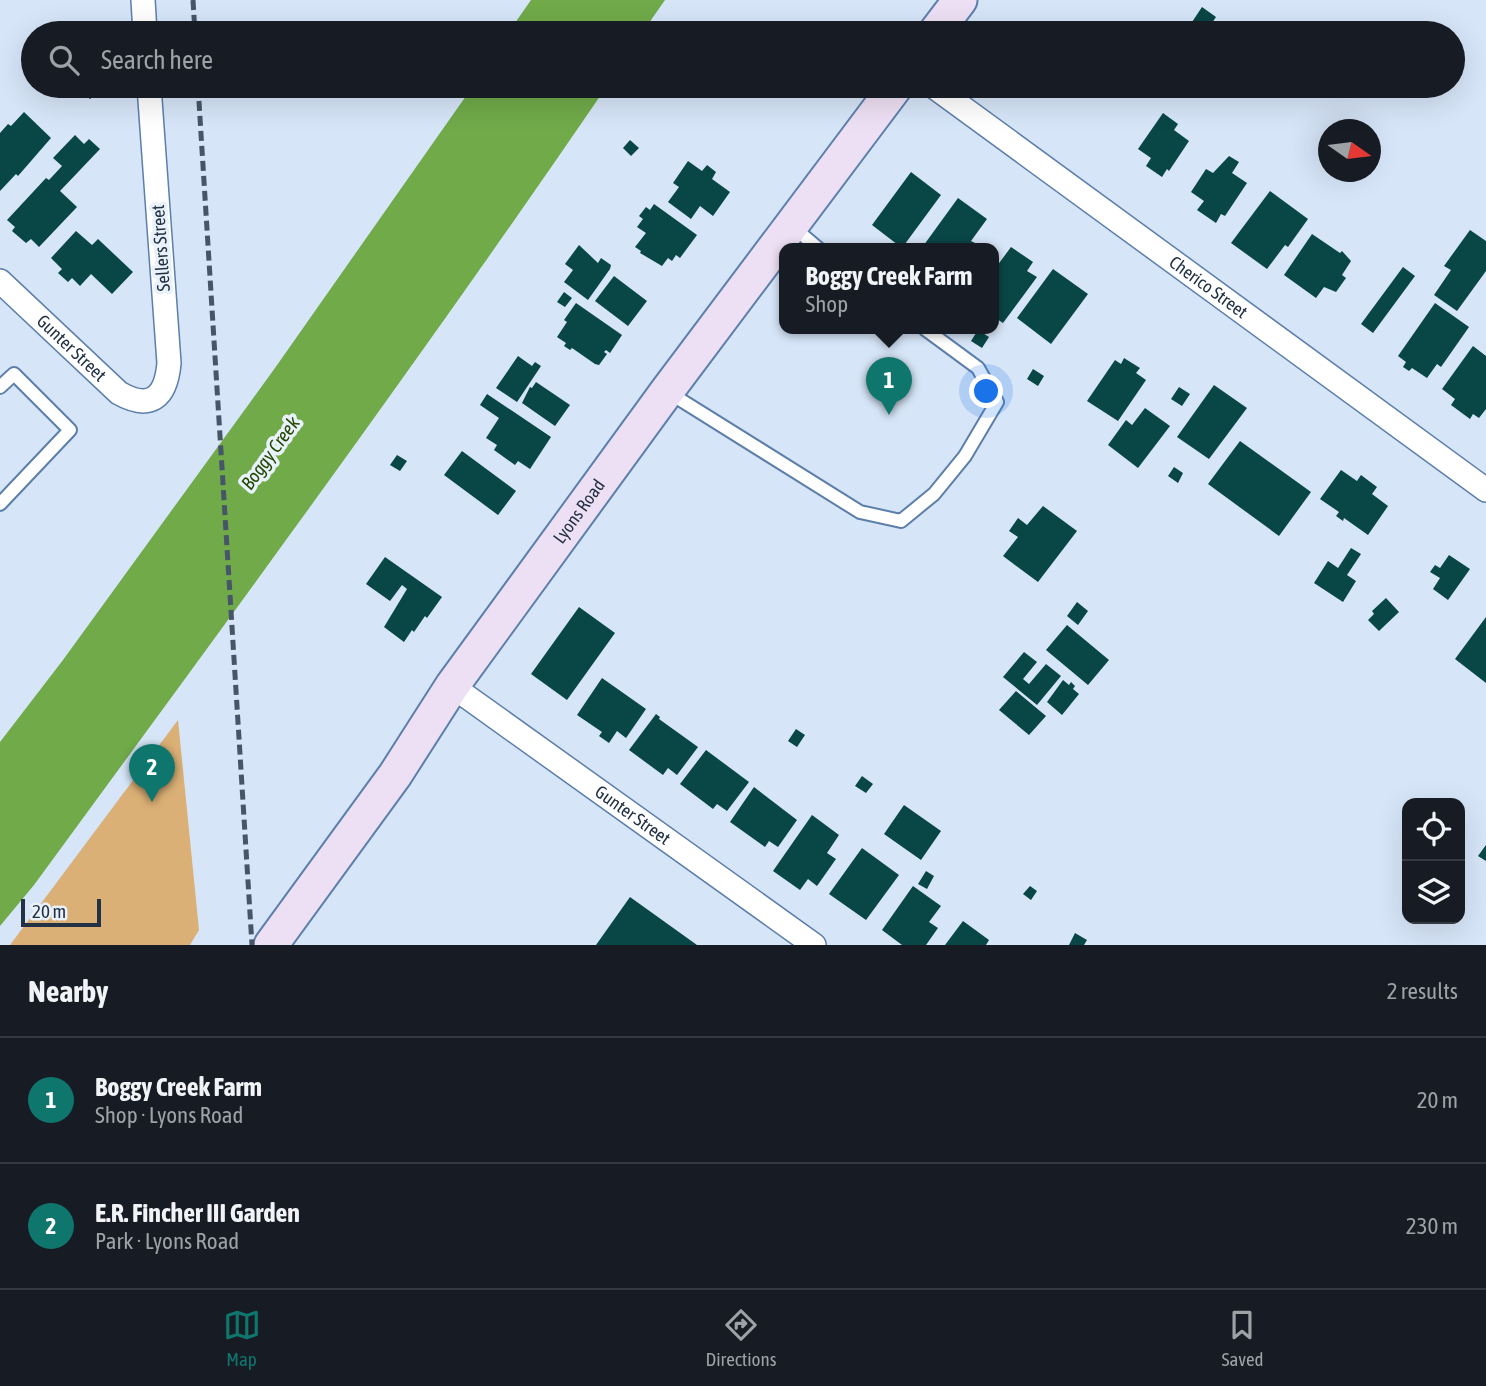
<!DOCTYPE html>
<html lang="en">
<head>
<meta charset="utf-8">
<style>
	body { margin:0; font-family:"Asap Condensed",sans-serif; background:#242831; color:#f1f3f6 }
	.controls { position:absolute; right:21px; bottom:21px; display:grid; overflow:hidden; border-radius:14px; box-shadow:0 7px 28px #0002 }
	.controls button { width:63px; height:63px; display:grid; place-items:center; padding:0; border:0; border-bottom:2px solid #363941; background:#171b24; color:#f1f3f6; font:35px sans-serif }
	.compass { position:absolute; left:1318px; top:119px; width:63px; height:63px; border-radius:50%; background:#171b24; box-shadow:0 7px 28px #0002; rotate:104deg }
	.scale { position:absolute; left:21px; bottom:18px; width:80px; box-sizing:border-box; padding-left:7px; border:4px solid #233144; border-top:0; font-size:19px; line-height:24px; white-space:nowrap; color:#233144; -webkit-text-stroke:5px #e9f1fb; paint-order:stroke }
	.you { position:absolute; left:987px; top:392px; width:24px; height:24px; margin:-18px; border:5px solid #fff; border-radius:50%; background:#1a73e8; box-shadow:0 0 0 10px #1a73e833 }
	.badge { display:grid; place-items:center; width:46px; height:46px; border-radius:50%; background:#0f766e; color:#fff; font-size:23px; font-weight:700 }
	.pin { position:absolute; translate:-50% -58px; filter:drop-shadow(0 2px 4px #0008) }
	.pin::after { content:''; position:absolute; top:37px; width:24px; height:21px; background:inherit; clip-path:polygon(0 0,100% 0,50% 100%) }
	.popup { position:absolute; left:779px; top:243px; width:220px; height:91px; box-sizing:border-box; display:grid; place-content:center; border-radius:14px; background:#171b24; filter:drop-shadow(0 2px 5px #0005); font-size:23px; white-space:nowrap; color:#9ea1a6 }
	.popup b { font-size:26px; color:#f1f3f6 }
	.popup::after { content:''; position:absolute; left:50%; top:100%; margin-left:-14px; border:14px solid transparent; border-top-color:#171b24 }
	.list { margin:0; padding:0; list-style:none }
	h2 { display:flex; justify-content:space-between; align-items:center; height:91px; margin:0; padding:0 28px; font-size:30px }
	h2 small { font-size:23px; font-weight:400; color:#9ea1a6 }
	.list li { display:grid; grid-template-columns:46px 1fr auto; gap:21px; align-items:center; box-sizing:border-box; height:126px; padding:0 28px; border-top:2px solid #363941 }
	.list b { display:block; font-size:26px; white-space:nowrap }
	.list p { margin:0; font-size:23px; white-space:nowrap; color:#9ea1a6 }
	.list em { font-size:23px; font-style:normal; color:#9ea1a6 }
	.icon { flex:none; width:38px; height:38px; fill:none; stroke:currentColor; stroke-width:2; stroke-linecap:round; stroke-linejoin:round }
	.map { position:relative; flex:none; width:1486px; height:945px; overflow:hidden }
	.search { position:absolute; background:#171b24; box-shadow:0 7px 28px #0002; left:21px; right:21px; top:21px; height:77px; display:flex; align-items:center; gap:18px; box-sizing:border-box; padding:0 24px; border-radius:38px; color:#9ea1a6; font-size:26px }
	.sheet { height:343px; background:#171b24 }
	nav { display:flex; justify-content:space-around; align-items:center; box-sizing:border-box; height:98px; border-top:2px solid #363941; background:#171b24; font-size:19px; color:#9ea1a6 }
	nav a { display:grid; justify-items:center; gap:4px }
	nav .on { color:#0f766e }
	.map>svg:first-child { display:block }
	.green { fill:#dbb076 }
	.water { fill:#70aa49 }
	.building { fill:#094646 }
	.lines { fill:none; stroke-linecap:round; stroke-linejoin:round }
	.lane-casing { stroke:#5c7faa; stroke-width:16 }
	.street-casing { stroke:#5c7faa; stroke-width:26 }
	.secondary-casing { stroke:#5c7faa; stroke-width:37 }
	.lane { stroke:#fff; stroke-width:12 }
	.street { stroke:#fff; stroke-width:23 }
	.secondary { stroke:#eee0f4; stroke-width:33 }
	.rail { stroke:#475568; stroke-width:5; stroke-dasharray:10 5; stroke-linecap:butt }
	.labels { text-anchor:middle; stroke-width:7; stroke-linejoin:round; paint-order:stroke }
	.street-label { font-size:18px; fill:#233144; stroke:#e9f1fb }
	.water-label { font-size:19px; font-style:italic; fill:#234800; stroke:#e9f1fb }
</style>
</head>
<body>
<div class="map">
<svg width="1486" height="945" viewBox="0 0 1486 945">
	<rect width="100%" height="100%" fill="#d6e5f8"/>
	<path class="green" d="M178,720l21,210 -9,15h-180z"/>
	<path class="water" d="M531,0h134l-23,33h-134z
		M473,86h134c-185,271 -379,534 -573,799l-34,41v-184l63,-82 212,-292z"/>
	<path class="building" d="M1202,7l14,10 -10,15 -14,-10z
		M74,86h29l-13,13z
		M24,112l27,26 -33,38 -2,-2 -16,17v-58l8,-9 3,2z
		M1163,113l15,11 -4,6 15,11 -20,30 -2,-2 -5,8 -16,-11 5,-8 -13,-9z
		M75,135l9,9 5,-5 11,10 -40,42 17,16 -38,40 -8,-8 -5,4 -14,-12 3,-4 -8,-7 39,-42 3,2 13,-14 -9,-8z
		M630,140l9,8 -8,8 -8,-8z
		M1229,156l10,6 -7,11 15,10 -22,33 -4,-2 -5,9 -19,-13 7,-9 -13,-9 15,-23 7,4z
		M688,161l14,10 5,-6 9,7 -4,7 18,13 -17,24 -13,-10 -9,13 -23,-17 11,-15 -6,-4z
		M911,172l30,23 -39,53 -30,-23z
		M1270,191l38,28 -20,28 -3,-2 -18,24 -36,-26z
		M958,198l29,21 -16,22 4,2 -4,6h-50z
		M654,204l43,31 -17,23 -4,-3 -4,6 -4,-3 -6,8 -22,-13 1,-2 -6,-4 11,-14 -9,-6 6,-8 -4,-3 7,-9 4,3z
		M1470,230l16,11v30l-29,40 -23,-16 17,-25 -7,-4z
		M76,231l16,14 6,-6 35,33 -21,22 -21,-20 -11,12 -8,-8 -4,4 -10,-9 4,-4 -11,-11z
		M1312,234l28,19 2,-2 9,10 -9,14 4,3 -10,14 -12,-5 -8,11 -32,-23z
		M579,245l19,18 3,-5 10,7 -1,4 -22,31 -24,-18 9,-12 -8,-6z
		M1011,247l22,15 -6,9 10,6 -34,46 -9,-6v-47z
		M1403,267l12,9 -42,57 -12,-9z
		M1053,269l35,25 -37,50 -34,-26z
		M614,276l33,25 -19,25 -33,-25z
		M564,292l8,6 -7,9 -8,-5z
		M576,303l46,32 -12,18 -4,-3 -2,2 3,2 -8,11 -4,-1 -23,-16 -2,2 -6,-4 2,-3 -9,-6 10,-15 -3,-2z
		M1435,303l34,24 -28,40 -4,-3 -10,14 -15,-10 -3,3 -6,-4 3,-5 -8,-6z
		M978,330l11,7 -7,11 -11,-7z
		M1473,346l13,10v53l-7,9 -6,-4 -3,5 -19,-14 4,-6 -13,-10z
		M518,356l14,10 3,-4 6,4 -24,36 -21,-14z
		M1124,358l16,10 -4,5 10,7 -28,41 -31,-20 28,-41 6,4z
		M1033,369l11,7 -6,10 -11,-7z
		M536,382l34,23 -15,21 -33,-23 8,-16 2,1z
		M1214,385l33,23 -38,51 -32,-22z
		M1179,387l11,7 -8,12 -11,-7z
		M487,394l64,43 -21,32 -12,-8 -3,4 -21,-15 3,-5 -11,-7 13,-20 -19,-13z
		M1145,408l25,18 -32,42 -30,-23 18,-25 6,5z
		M1240,441l71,51 -32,44 -71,-52z
		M462,451l54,40 -18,24 -54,-40z
		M397,455l10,6 -7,10 -10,-6z
		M1174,467l9,6 -5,10 -10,-7z
		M1341,470l16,11 4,-6 16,12 -5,7 16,12 -20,29 -24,-17 -1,3 -7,-5 3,-4 -19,-13z
		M1043,506l34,25 -39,51 -35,-26 15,-19 -9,-6 9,-13 9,7z
		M1351,548l10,6 -14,21 9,6 -13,21 -29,-19 14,-22 10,7z
		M1449,555l21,14 -22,31 -15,-11 7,-11 -10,-6 5,-7 5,3z
		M385,557l57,40 -15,21 -2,-2 -11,16 -2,-2 -8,12 -20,-15 23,-38 -5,-4 -12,16 -24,-17z
		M1386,598l13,14 -20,19 -11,-11 6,-6 -2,-3z
		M1077,602l11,9 -10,14 -11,-9z
		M579,607l36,26 -48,67 -36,-26z
		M1486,617v66l-31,-24z
		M1067,625l42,35 -21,25 -42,-35z
		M1024,652l13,10 -14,17 6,5 17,-20 15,12 -24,29 -34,-28z
		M602,678l44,31 -20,29 -9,-7 -8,12 -10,-7 3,-4 -25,-17z
		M1063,680l6,5 2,-3 4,4 -2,3 6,5 -17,21 -15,-13z
		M1016,691l30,25 -17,19 -30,-25z
		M656,714l4,3 -1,2 39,28 -21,28 -9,-7 -5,7 -34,-25z
		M796,729l9,6 -8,12 -9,-6z
		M706,750l43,32 -22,29 -10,-7 -4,5 -33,-25z
		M862,776l11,8 -7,9 -11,-7z
		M754,787l43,33 -19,27 -9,-6 -4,6 -35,-25z
		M904,805l37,26 -20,29 -37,-26z
		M812,815l27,20 -12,18 9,6 -19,27 -9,-7 -8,11 -27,-19z
		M1486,845v16l-8,-5z
		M862,848l37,27 -33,45 -37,-26z
		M926,871l8,5 -7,13 -9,-5z
		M913,886l28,20 -12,16 9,6 -12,17h-24l-20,-15z
		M1030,886l7,5 -6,9 -8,-6z
		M630,897l67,48h-101z
		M963,921l26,19 -3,5h-41z
		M1075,933l12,7 -3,5h-15z"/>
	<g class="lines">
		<g class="lane-casing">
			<path id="lane" d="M793,227l26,22
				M0,387l14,-13 56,56 -70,74
				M668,392l192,120 41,9 33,-27 31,-38 32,-54 -19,-34 -53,-39"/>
		</g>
		<g class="street-casing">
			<g id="street">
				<path d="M143,0l2,33"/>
				<path id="s1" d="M933,86l553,404"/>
				<path id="s2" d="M0,281l119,112c32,18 47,4 50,-30l-20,-277"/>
				<path id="s3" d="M452,686l362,259"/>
			</g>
		</g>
		<g class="secondary-casing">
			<g id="secondary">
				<path d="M935,33l25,-33"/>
				<path id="s4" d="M271,945l124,-170 57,-89 215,-295 229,-305"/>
			</g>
		</g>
		<use href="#lane" class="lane"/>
		<use href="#street" class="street"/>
		<use href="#secondary" class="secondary"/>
		<path class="rail" d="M193,0l2,33
			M198,86l54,859"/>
	</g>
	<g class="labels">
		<g class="street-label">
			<text transform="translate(161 248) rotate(-94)" y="6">Sellers Street</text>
			<text dy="6" stroke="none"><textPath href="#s1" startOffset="341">Cherico Street</textPath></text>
			<text dy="6" stroke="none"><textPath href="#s2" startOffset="98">Gunter Street</textPath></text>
			<text dy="6" stroke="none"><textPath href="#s4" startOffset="532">Lyons Road</textPath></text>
			<text dy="6" stroke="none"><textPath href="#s3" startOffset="222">Gunter Street</textPath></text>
		</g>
		<g class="water-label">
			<text transform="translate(270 453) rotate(-54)" y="7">Boggy Creek</text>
		</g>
	</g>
</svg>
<div class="controls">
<button><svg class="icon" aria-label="locate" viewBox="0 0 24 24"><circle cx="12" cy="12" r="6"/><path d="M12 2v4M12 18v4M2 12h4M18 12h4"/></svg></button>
<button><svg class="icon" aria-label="layers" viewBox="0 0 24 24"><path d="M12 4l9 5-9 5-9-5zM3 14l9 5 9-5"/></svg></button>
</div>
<svg class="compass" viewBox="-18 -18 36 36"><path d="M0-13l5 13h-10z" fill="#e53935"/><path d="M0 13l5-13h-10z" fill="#9ea1a6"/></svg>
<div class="scale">20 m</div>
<div class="you"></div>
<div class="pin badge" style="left:889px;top:415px">1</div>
<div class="popup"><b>Boggy Creek Farm</b>Shop</div>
<div class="pin badge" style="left:152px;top:802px">2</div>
<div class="search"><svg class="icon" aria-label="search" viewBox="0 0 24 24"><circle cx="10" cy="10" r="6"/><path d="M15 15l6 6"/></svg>Search here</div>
</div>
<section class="sheet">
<h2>Nearby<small>2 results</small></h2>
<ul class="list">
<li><span class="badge">1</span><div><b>Boggy Creek Farm</b><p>Shop · Lyons Road</p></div><em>20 m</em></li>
<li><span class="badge">2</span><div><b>E.R. Fincher III Garden</b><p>Park · Lyons Road</p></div><em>230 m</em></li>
</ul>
</section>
<nav>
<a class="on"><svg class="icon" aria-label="map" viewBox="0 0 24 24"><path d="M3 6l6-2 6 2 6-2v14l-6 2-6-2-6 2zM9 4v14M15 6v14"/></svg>Map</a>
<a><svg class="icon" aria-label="directions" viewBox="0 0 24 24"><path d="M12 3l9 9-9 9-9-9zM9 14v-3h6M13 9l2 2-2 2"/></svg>Directions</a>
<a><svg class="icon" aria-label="saved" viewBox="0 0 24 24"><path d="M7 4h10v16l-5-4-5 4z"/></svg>Saved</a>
</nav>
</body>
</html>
